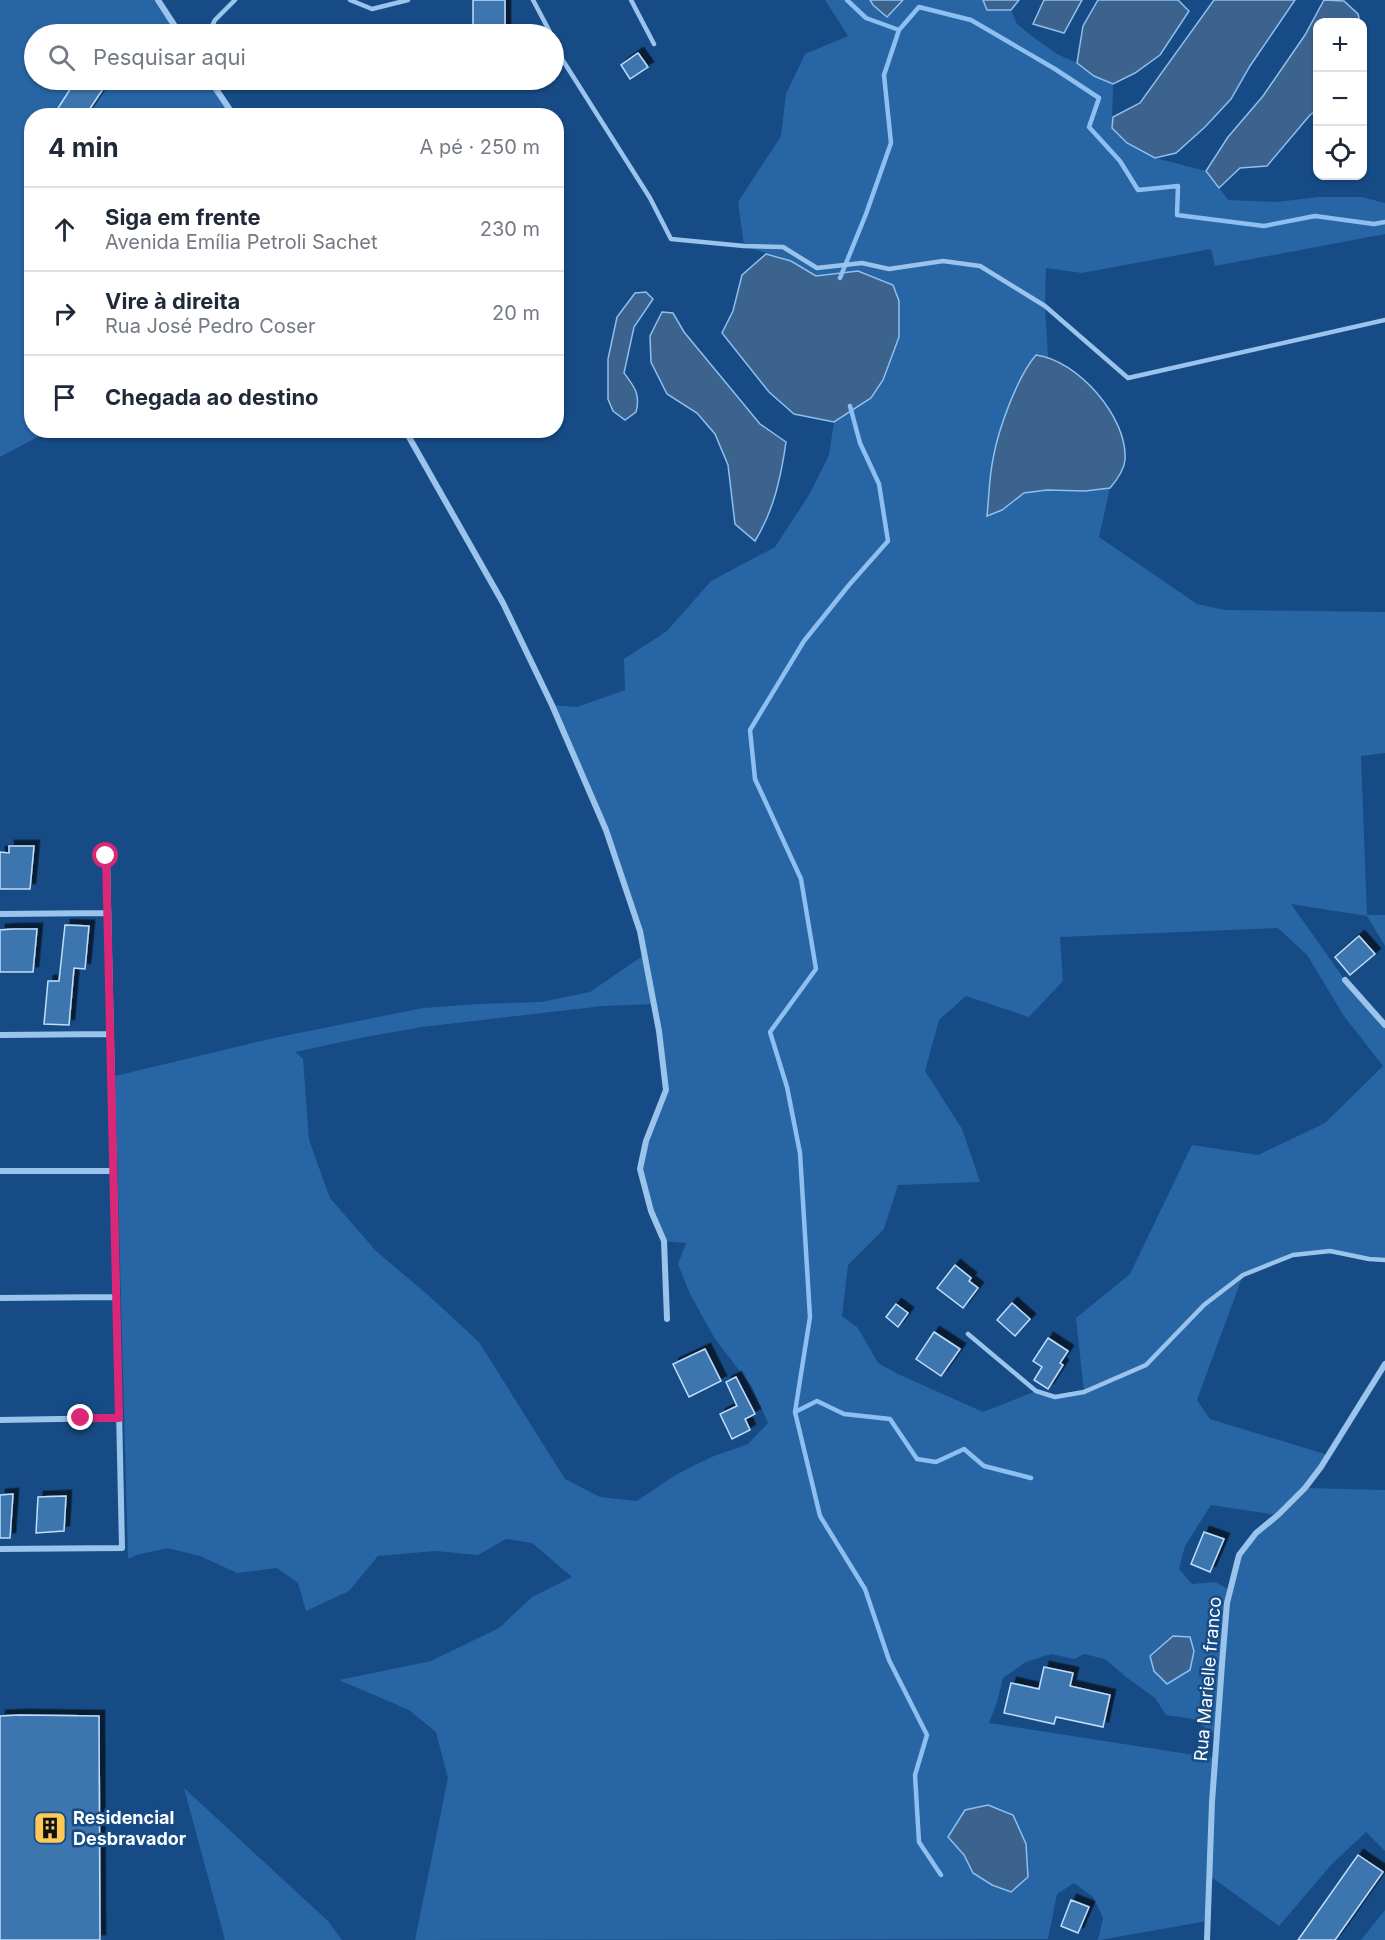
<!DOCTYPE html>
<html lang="pt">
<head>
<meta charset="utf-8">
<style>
	body { margin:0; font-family:Inter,sans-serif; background:#f2f2f3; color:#1f2937 }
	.controls { position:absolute; right:18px; top:18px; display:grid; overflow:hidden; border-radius:12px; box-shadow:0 2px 4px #0004 }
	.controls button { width:54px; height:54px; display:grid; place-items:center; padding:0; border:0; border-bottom:2px solid #e0e1e3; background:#fff; color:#1f2937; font:30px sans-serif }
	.stop { position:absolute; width:18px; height:18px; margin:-14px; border:4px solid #db2777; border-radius:50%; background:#fff }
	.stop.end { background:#db2777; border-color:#fff; box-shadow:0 2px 6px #0008 }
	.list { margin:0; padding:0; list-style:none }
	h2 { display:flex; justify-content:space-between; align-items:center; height:78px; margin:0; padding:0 24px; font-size:26px }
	h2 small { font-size:20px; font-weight:400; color:#747a83 }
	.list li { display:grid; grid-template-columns:39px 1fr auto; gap:18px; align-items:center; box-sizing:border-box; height:84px; padding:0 24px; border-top:2px solid #e0e1e3 }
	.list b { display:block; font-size:22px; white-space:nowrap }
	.list p { margin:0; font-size:20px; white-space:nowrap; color:#747a83 }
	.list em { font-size:20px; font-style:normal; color:#747a83 }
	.icon { flex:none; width:33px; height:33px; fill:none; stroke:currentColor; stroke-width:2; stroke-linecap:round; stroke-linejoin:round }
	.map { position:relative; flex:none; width:1385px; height:1940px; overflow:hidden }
	.search { position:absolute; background:#fff; box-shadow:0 2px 4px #0004; left:24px; top:24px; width:540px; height:66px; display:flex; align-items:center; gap:15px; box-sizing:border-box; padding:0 21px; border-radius:33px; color:#747a83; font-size:22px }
	.panel { position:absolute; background:#fff; box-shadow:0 2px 4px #0004; left:24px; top:108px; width:540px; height:330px; border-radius:24px }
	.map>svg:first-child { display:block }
	.green { fill:#2865a4; fill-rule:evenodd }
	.water { fill:#3c638e; stroke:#8dbff0; stroke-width:1.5 }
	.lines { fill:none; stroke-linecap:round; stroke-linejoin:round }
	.stream { stroke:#8dbff0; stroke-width:4.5 }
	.building { fill:#3e75af; stroke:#c0ddfa; stroke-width:1.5; filter:url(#shadow) }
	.service { stroke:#9bc4ed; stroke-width:4.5 }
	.minor { stroke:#9bc4ed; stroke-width:6 }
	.route { stroke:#db2777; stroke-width:8 }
	.labels { text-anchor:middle; stroke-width:5; stroke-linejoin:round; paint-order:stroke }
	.street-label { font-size:18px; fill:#fff; stroke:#164b85 }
	.poi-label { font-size:18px; font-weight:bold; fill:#fff; stroke:#164b85; text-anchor:start }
</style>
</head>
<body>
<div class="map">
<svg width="1385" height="1940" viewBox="0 0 1385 1940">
	<defs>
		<filter id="shadow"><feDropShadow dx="5.5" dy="-5.5" stdDeviation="0" flood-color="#0009"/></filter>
	</defs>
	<rect width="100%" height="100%" fill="#164b85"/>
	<path class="green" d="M0,0h158l22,34h-146v46h176l24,35 -202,1v314l17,1 -49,26z
		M825,0h45l3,5 14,12 16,-17h80l4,10h24l6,14 16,13 24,17 20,9 17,13 19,8 -1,44 15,15 28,15 51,13 22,29 48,2 43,-5h43l23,6v31l-170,32 -4,-17 -129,24 -36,-5 -1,38 3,51 -12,-2c-19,22 -38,75 -43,104 -4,18 -4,37 -6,56l15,-5 22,-17 23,-3 38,1 25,-3 -11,49 98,67 28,6 160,2v141l-24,3 6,159h18v31l-18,-30 -76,-12 54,76 40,49v231l-55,-9 -37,4 -50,20 -46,125 13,19 118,36 -22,33 79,2v361l-19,-19 -34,32 -53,62 -69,-50 -3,45 -107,19h-2l5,-22 -10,-21 -19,-14 -17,11 -9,45 -633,1 33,-162 -12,-46 -27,-22 -70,-30 92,-19 68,-33 33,-31 40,-20 -40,-34 -26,-4 -28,16 -43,-4 -57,5 -29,35 -43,20 -8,-28 -21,-15 -40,5 -37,-17 -33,-8 -30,7 -9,4 -13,-483 159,-38 149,-30 56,-4 62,-2 49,-10 54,-37 -38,-125 -54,-125 25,2 48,-17 -1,-31 43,-28 44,-50 64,-34 34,-52 20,-40 5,-33 37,-24 -13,-127 -42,5 -25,-15 -47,-15 -6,-44 43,-66 5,-42 19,-40 43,-18zM1278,928l29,27 37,61 39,50 -58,57 -67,32 -66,-10 -62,129 -54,44 8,74 -29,5 -19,-6 -53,21 -85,-38 -20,-11 -20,-35 -16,-12 6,-51 36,-36 14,-44 82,-3 -18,-53 -37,-58 14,-51 27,-24 63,21 34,-36 -3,-44zM654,1004l12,86 -26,79 24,72 22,2 -8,21 12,30 25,45 37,48 16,36 -20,21 -34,12 -19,9 -21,11 -37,25 -37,-4 -35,-18 -86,-137 -51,-47 -52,-44 -46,-53 -21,-58 -6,-81 -8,-7 70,-15 57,-10 181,-21zM1211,1505l66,10 -38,40 -9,35 -15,-8 -23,2 -13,-15 6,-23zM1051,1654l23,5 10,-5 21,5 21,18 29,21 11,17 27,4 23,16 -2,23 -225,-35 8,-21 6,-24 23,-16zM988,1805l25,10 -2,76c-52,-16 -47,-33 -46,-81z
		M184,1788l144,133 14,19h-117z
		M1385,1910v30h-24z"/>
	<path class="water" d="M870,0h33l-16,17 -14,-12z
		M983,0h36l-8,10h-24z
		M1044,0h38l-18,33 -31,-9z
		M1098,0h80l11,11 -29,44 -25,18 -22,11 -19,-8 -17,-13 6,-37z
		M1214,0h81l-45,66 -19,33 -26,28 -29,26 -21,5 -28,-15 -15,-15 1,-11 27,-14z
		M1324,0l20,1 14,13 2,8h-42l-1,88 -7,5 -43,51 -27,2 -21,20 -13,-17 22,-34 35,-41 42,-61z
		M766,254l25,7 25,15 42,-5 35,14 6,16v36l-16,43 -12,18 -37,24 -40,-8 -25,-22 -47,-59 11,-22 9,-36z
		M646,292l7,7 -19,28 -10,46c10,13 17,22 12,39l-11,8 -12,-9 -5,-12v-40l9,-42 18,-24z
		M662,312l11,1 11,19 76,92 26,18c-5,35 -12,68 -31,99l-20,-17 -7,-59 -13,-31 -18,-21 -30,-19 -16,-32 -1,-26z
		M1036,355c41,5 92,62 89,105 -1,10 -9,21 -15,28l-25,3 -38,-1 -23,3 -22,17 -15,6c2,-19 2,-38 6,-57 5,-29 24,-82 43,-104z
		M1173,1636l17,1 4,14 -4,19 -23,14 -13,-13 -4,-15z
		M988,1805l25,10 13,29 2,33 -17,15 -19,-7 -19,-12 -9,-18 -16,-18 17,-27z"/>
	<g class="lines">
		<path class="stream" d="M847,0l19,18 33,12 20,-23 52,13 84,49 44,29 -10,29 31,34 18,29 40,-4 -1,29 87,11 51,-10 59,8 11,-2
			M840,278l26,-64 25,-71 -7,-68 15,-45
			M850,406l10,37 19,41 9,57 -39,44 -45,56 -54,89 5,49 46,100 15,90 -46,63 17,55 13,66 10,164 -15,95 25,104 45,73 24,71 38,75 -12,40 4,67 22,33
			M795,1412l22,-11 27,13 46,5 27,40 19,3 28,-13 20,17 47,12"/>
	</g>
	<path class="building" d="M473,0h32v34h-32z
		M638,53l10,14 -18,12 -9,-14z
		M76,80h33l-24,36h-32z
		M9,846h25l-4,43h-30v-37l9,1z
		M65,925l24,1 -4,43 -11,-1 -5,57 -25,-1 4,-43h11z
		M13,929h24l-4,43h-33v-42z
		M1359,936l16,18 -25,21 -15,-18z
		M955,1265l16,13 -2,3 9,7 -15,20 -26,-20z
		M1012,1303l18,16 -15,17 -18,-16z
		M896,1304l12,9 -10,14 -12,-10z
		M934,1332l26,17 -19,27 -25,-17z
		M1048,1338l20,13 -8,12 3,2 -15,24 -14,-9 8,-13 -9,-6z
		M705,1349l16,32 -32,16 -16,-33z
		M736,1377l19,37 -10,5 5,11 -18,9 -12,-25 17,-8 -11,-24z
		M13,1494l-3,44h-10v-43z
		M66,1496l-2,35 -28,2 2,-36z
		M1204,1532l20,7 -14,33 -19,-8z
		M1044,1667l29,6 -3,13 40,9 -7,32 -47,-10 -2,7 -50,-11 7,-30 28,6z
		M20,1715l79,1 1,224h-100v-224z
		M1358,1855l25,17 -48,68h-37z
		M1071,1900l18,7 -11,26 -17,-7z"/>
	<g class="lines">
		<path class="service" d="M350,0l22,9 36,-9
			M533,0l18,34
			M631,0l23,44
			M208,34l7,-14 20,-20
			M554,39l8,20 88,139 21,41 73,7 39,1 34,21 45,-5 27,6 54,-8 37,5 65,40 83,72 257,-58
			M968,1334l68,57 19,6 29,-5 62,-27 58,-60 39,-30 50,-20 37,-4 39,8 16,1"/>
		<path class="minor" d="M158,0l22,34
			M210,80l24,36
			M405,430l98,173 49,102 54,125 34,101 19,100 7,59 -20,51 -6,28 11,42 13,30 3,78
			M0,914l108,-1
			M1345,980l40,45
			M0,1035l110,-1
			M0,1171h113
			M0,1298l116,-1
			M0,1420l119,-2
			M0,1549l122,-1 -15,-692
			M1207,1940l5,-138 10,-138 5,-61 12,-48 17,-22 22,-18 27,-27 16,-21 64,-103"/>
	</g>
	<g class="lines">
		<path class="route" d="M81,1418h38l-13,-562"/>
	</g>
	<defs>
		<g id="building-square" transform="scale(1.725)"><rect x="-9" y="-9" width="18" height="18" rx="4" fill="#ffc857" stroke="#164b85"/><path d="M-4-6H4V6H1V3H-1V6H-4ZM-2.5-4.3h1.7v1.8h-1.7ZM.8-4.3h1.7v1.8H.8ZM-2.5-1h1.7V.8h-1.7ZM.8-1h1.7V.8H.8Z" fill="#111"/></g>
	</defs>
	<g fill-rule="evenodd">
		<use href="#building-square" x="50" y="1828"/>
	</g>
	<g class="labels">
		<g class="street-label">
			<text transform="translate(1208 1679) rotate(-85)" y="6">Rua Marielle franco</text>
		</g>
		<g class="poi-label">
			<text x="73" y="1824">Residencial<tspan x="73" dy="21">Desbravador</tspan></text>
		</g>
	</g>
</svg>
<div class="controls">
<button>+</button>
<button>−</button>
<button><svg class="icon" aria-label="locate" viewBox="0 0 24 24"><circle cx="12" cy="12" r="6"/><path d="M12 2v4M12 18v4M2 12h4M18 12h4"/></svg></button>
</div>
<div class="stop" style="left:106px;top:856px"></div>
<div class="stop end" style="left:81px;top:1418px"></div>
<div class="search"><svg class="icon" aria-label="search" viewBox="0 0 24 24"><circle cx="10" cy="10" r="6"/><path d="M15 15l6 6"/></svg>Pesquisar aqui</div>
<section class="panel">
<h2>4 min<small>A pé · 250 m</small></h2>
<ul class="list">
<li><svg class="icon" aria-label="ahead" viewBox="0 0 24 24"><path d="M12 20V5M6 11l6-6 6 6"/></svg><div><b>Siga em frente</b><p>Avenida Emília Petroli Sachet</p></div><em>230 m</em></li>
<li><svg class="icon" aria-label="right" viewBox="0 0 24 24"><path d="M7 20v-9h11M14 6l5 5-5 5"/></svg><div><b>Vire à direita</b><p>Rua José Pedro Coser</p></div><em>20 m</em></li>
<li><svg class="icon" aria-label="arrive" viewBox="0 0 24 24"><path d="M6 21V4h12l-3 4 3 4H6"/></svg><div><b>Chegada ao destino</b></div></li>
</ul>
</section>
</div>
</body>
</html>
